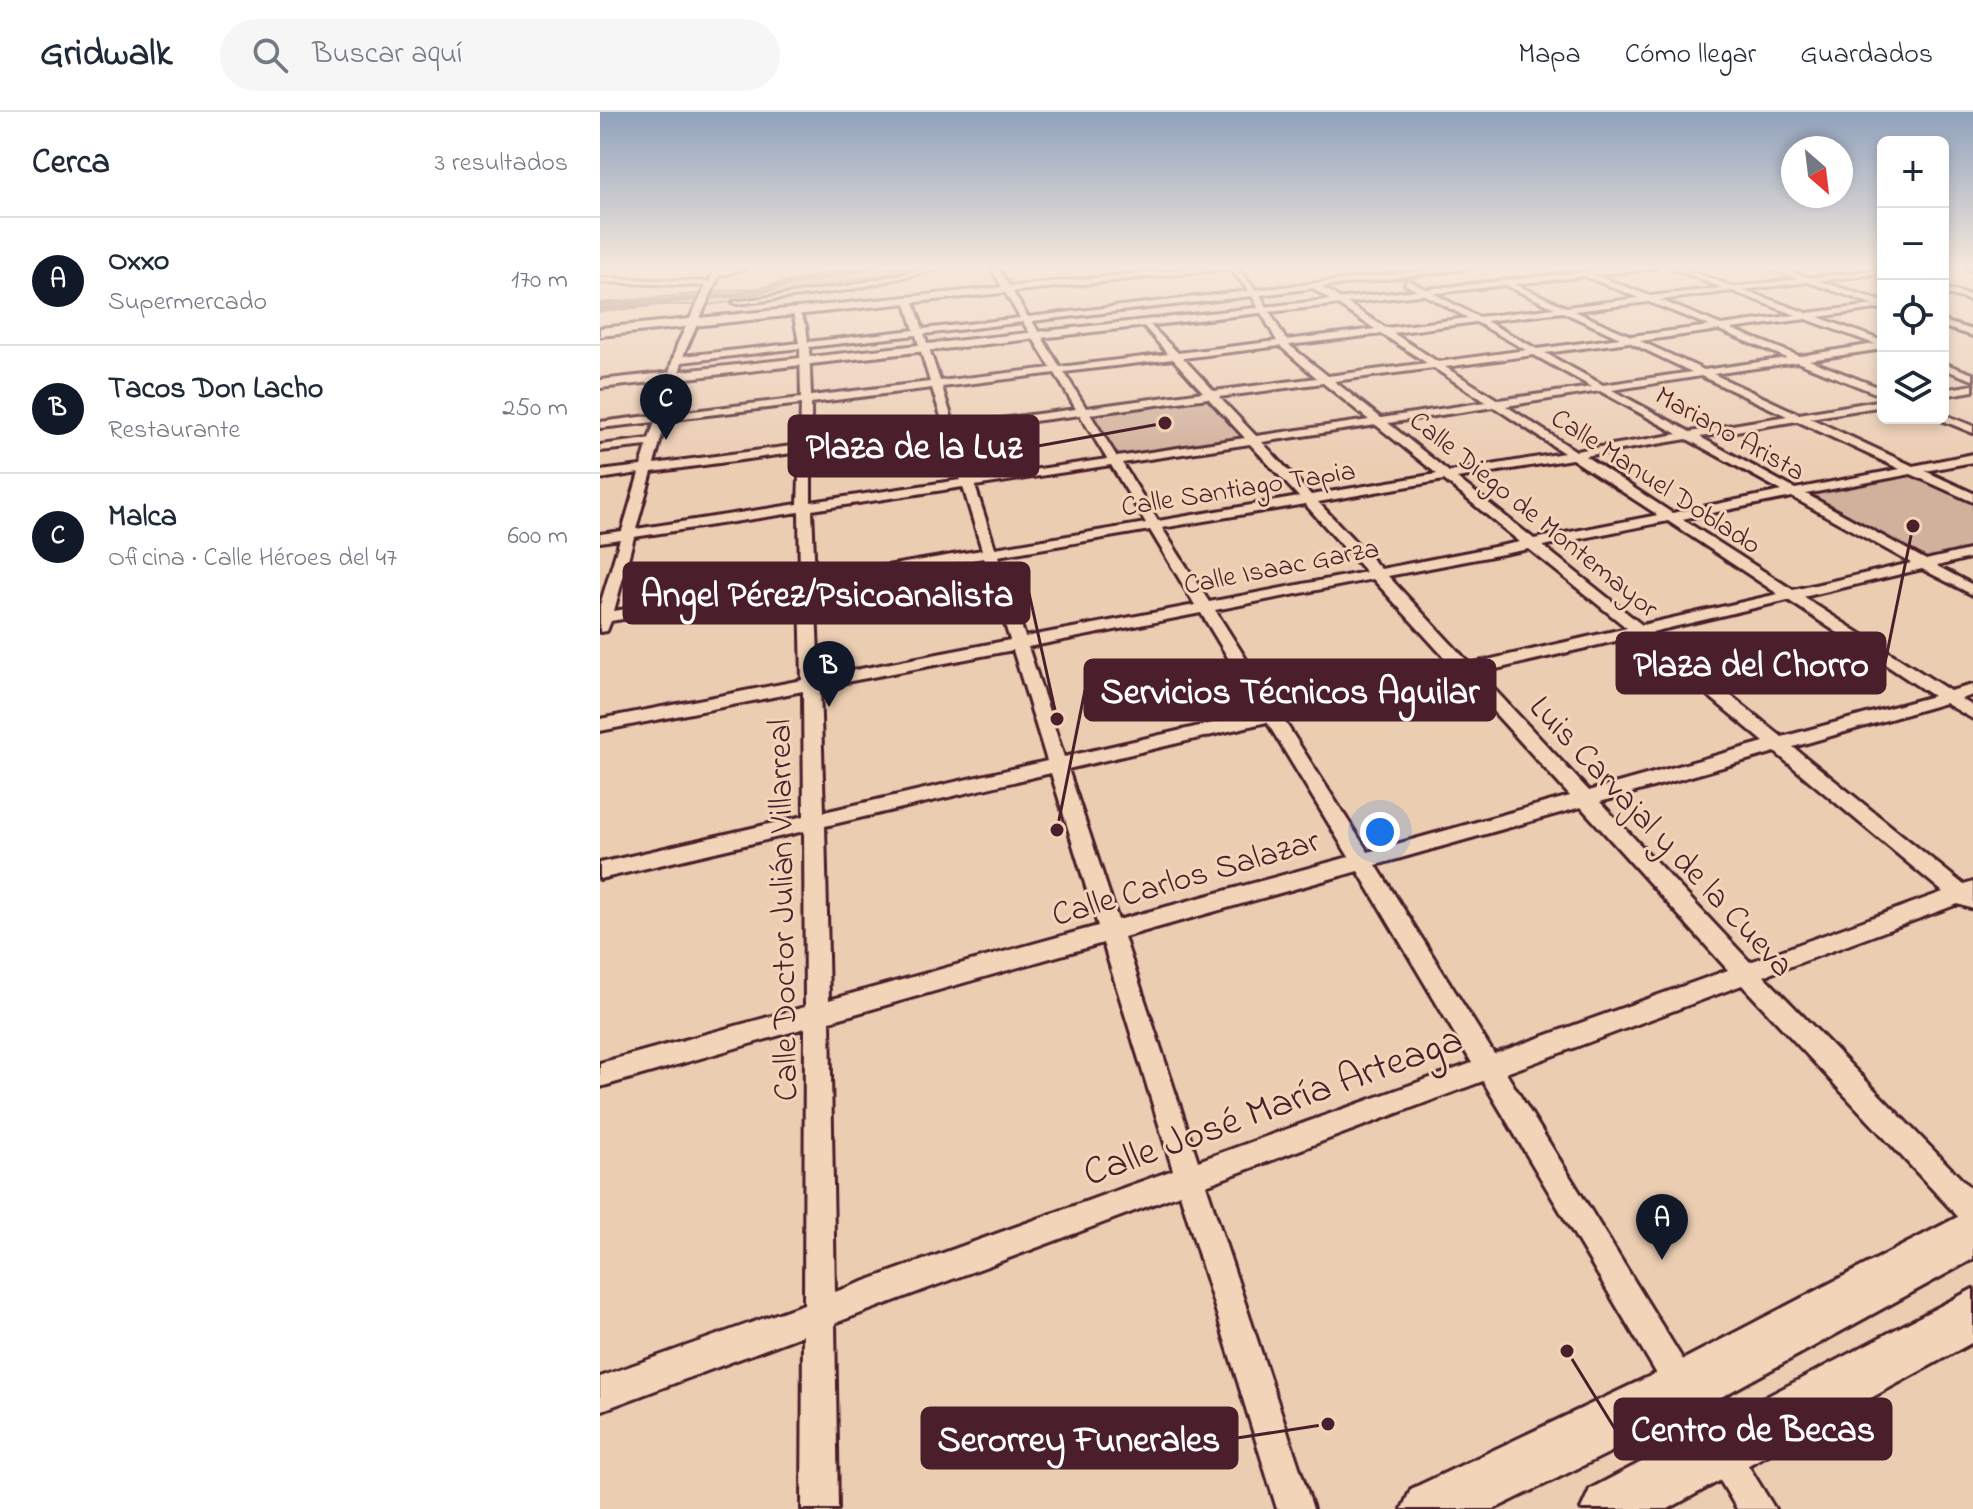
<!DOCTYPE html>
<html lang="es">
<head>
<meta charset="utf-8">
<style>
	body { margin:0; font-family:"Indie Flower",sans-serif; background:#f6f6f7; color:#1f2937 }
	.controls { position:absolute; right:24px; top:24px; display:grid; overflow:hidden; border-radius:12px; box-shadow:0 4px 12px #0003 }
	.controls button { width:72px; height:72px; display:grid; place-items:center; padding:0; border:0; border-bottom:2px solid #e0e1e3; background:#fff; color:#1f2937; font:40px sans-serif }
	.compass { position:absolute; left:1181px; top:24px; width:72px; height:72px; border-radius:50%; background:#fff; box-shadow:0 4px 12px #0003; rotate:152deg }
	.you { position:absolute; left:780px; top:720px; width:28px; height:28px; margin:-20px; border:6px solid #fff; border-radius:50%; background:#1a73e8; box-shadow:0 0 0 12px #1a73e833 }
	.badge { display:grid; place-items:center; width:52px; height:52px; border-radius:50%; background:#111827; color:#fff; font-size:26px; font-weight:700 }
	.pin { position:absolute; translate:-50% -66px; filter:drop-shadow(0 2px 4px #0008) }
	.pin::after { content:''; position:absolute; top:42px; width:28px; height:24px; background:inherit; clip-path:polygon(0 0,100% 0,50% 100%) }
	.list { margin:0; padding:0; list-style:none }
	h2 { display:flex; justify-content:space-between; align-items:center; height:104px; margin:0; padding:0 32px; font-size:34px }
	h2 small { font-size:26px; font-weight:400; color:#747a83 }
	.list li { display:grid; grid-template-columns:52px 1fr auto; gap:24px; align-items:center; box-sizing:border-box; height:128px; padding:0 32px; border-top:2px solid #e0e1e3 }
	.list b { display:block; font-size:30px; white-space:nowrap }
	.list p { margin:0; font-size:26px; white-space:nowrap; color:#747a83 }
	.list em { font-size:26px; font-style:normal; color:#747a83 }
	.icon { flex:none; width:44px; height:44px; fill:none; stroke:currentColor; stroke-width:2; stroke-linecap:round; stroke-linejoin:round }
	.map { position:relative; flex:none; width:1373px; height:1397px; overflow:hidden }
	header { display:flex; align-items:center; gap:48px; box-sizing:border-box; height:112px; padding:0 40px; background:#fff; border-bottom:2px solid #e0e1e3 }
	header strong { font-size:38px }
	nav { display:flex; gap:44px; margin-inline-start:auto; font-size:28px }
	.search { width:560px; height:72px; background:#f6f6f7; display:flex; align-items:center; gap:20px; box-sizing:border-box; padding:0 28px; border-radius:44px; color:#747a83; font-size:30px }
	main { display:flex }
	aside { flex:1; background:#fff }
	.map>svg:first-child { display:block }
	.green { fill:#d1b09c; stroke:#8e6864; stroke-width:2 }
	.water { fill:#ac887d; stroke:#855e5c; stroke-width:2 }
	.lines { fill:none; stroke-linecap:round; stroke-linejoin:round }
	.street-casing { stroke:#4a1f2b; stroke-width:6 }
	.secondary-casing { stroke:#4a1f2b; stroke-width:6 }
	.primary-casing { stroke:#4a1f2b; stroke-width:6 }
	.street { fill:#f2d4b8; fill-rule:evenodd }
	.secondary { fill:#f2d4b8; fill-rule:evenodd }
	.primary { fill:#f2d4b8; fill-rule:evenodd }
	.labels { text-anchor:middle; stroke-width:6; stroke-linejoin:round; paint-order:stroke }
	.far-street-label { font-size:28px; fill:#4a1f2b; stroke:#f2d4b8 }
	.street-label { font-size:34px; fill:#4a1f2b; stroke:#f2d4b8 }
	.near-street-label { font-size:40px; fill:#4a1f2b; stroke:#f2d4b8 }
	.leader { fill:none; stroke:#4a1f2b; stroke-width:3 }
	.callout-dot { fill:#4a1f2b; stroke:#f2d4b8; stroke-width:3 }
	.callout { fill:#4a1f2b; stroke:#4a1f2b; stroke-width:3 }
	.callout-label { font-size:36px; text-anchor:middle; font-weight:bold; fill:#fff }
</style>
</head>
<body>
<header>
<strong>Gridwalk</strong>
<div class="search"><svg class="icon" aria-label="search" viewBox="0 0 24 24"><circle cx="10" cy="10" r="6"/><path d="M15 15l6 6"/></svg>Buscar aquí</div>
<nav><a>Mapa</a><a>Cómo llegar</a><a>Guardados</a></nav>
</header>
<main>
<aside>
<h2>Cerca<small>3 resultados</small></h2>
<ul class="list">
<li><span class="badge">A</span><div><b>Oxxo</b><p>Supermercado</p></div><em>170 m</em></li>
<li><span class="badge">B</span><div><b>Tacos Don Lacho</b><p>Restaurante</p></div><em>250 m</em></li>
<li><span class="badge">C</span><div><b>Malca</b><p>Oficina · Calle Héroes del 47</p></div><em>600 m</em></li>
</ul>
</aside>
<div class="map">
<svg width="1373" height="1397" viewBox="0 0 1373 1397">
	<rect width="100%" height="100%" fill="#ebcdb2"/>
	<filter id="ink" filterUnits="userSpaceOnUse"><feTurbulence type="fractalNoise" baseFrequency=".0125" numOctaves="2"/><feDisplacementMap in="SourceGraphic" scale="16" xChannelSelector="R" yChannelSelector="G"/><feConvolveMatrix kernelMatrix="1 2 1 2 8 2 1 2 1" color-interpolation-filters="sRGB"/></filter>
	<g filter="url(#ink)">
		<path class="green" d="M246,156h83l-29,8 -14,-3 -106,22 -72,10h-48l-60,7v-9l158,-15z
			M610,282l42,46 -137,20 -29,-49z
			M1314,358l59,28v55l-48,12 -134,-73z"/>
		<path class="water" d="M258,156h14l-122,27 -150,14v-4l136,-11z"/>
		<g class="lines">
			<g class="street-casing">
				<path id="street" d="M115,156h7l-1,3 26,-3 -28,8 -36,80 116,-13 -6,-31 4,-3 9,17 2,16 106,-12 -9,-30 4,-2 4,2 10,29 97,-11 -29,-50h7l30,49 221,-26 -19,-23h7l19,22 190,-22h26l-150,19 64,41 82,-10 -63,-34 3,-4 70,37 77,-9 -48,-22 3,-4 56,25 73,-9 -52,-21 3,-4 60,23 72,-8 -50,-20h11l50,19 65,-8 -29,-11h12l28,10 74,-9v4l-64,8 63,20 1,7 -65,9 65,24v8l-74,11 74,29v7l-86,-34 -84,12 86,40 84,-14v6l-73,12 103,48 60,-12v8l-48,9 48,22v9l-62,-28 -105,20 120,66 47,-11v8l-36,9 36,19v10l-51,-26 -119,28 147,94 23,-6v10l-12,4 12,7v13l-28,-16 -152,44 171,138 9,-3v27l-15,-5 -194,72 209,215v36l-10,-5 -221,-237 -236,88 269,436h-38l-254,-428 -277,104 107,324h-36l-97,-315 -345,129 3,186h-36l1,-174 -203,76v-34l204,-73 1,-276 -205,59v-24l205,-56 -1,-176 -204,48v-16l204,-47 -1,-125 -203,40v-12l202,-39 -2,-91 -189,32 -4,10 -7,1v-27l20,-66 -20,3v-8l22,-3 17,-58 -39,6v-8l41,-5 6,-20 -47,5v-6l49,-6 6,-17 -55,6v-6l57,-7 20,-70 29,-59 -106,-4v-4l109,4zM1208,170l67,23 -68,8 -64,-23zM714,176l1,2 60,39 -89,11 -26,-45zM1132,179l64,24 -75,10 -61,-25zM652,184l25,45 -99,12 -32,-32 -4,3 26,30 -108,13 -28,-46zM1049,190l61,24 -79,10 -57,-25zM963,200l57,26 -83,11 -51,-28zM1206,207l69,25 -76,12 -68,-27zM423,210l28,46 -111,13 -16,-47zM876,210l50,28 -88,12 -45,-29zM1119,218l68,28 -83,12 -64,-29zM782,222l45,29 -99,13 -39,-31zM316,223l14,47 -119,14 -2,-49zM1029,230l63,30 -89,13 -58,-32zM680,234l37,32 -103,13 -31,-33zM200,236l1,50 -133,16 14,-52zM934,243l58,32 -94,13 -53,-33zM573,247l30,33 -117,16 -22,-36zM834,256l52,34 -105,16 -47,-37zM455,261l21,36 -122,16 -12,-38zM1101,264l86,40 -97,16 -78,-42zM723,271l46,37 -113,16 -37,-39zM332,276l12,38 -133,18v-41zM1000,279l78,43 -102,17 -70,-45zM608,286l37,40 -128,19 -27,-43zM201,292l-1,41 -146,19 12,-44zM894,295l70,46 -115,19 -61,-49zM480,303l27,44 -135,20 -15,-48zM1197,309l103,48 -105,20 -95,-52zM776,313l61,49 -126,21 -49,-53zM346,321l14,47 -149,22v-51zM1087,327l95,52 -110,22 -87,-57zM650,332l49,53 -141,24 -36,-58zM200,340l-2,52 -162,25 16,-57zM972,347l86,56 -124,24 -77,-61zM511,353l35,58 -151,25 -20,-62zM844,368l76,62 -139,27 -63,-67zM363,375l19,63 -167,28 -3,-68zM1192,385l119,66 -118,27 -111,-71zM705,392l61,68 -157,30 -47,-74zM199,400l1,68 -186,31 20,-74zM1068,409l110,73 -136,31 -99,-79zM550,418l45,75 -170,32 -27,-81zM929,437l98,79 -157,36 -82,-88zM384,446l26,82 -191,37 -4,-91zM773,467l81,89 -177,40 -62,-98zM1188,488l145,96 -151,41 -130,-105zM601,501l60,99 -197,45 -36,-110zM1037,524l127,106 -175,49 -110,-118zM413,538l34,111 -223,51 -4,-125zM862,565l108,119 -202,56 -85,-133zM667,610l82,135 -231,63 -50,-151zM1175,640l168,140 -193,70 -150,-160zM451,661l47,153 -269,74 -4,-174zM981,695l147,163 -234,84 -118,-189zM758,759l114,192 -274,98 -74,-224zM503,831l70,227 -338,122 -5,-271z
					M327,156h15l-94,22 -111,14 -4,-2 115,-16z
					M1366,156h7v4z
					M1343,176l30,8v5l-30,-8z
					M1343,209l30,9v6l-30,-9z
					M1343,251l30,11v6l-30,-11z
					M1373,273v6l-30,5v-6z
					M1343,302l30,12v7l-34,-14z"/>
			</g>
			<g class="secondary-casing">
				<path id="secondary" d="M593,156h40l-633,68v-8z
					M1018,156h38l-1056,120v-8z"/>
			</g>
			<g class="primary-casing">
				<path id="primary" d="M1373,1097v50l-272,149 -207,101h-92l9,-20 252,-119z
					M1373,1177v53l-305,167h-87l9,-20z"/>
			</g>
			<use href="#street" class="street"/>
			<use href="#secondary" class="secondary"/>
			<use href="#primary" class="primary"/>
		</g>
	</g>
	<linearGradient id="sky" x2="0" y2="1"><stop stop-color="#90a2bd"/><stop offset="0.44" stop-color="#f6e8dc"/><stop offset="1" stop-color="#f6e8dc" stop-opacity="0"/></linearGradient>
	<rect width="1373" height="352" fill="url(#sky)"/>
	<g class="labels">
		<g class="far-street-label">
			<text transform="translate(1131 320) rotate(29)" y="10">Mariano Arista</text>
			<text transform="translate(1057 368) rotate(33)" y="10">Calle Manuel Doblado</text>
			<text transform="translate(638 375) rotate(-9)" y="10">Calle Santiago Tapia</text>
			<text transform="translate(935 401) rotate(39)" y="10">Calle Diego de Montemayor</text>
			<text transform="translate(681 453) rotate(-11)" y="10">Calle Isaac Garza</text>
		</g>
		<g class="street-label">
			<text transform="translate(1063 723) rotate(47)" y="12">Luis Carvajal y de la Cueva</text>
			<text transform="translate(585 764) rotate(-16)" y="12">Calle Carlos Salazar</text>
			<text transform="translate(181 798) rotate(-91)" y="12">Calle Doctor Julián Villarreal</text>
		</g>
		<g class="near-street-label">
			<text transform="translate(672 992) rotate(-20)" y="14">Calle José María Arteaga</text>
		</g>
	</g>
	<path class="leader" d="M565 311L438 334M457 607L429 481M1313 414L1285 551M457 718L485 578M967 1239L1015 1317M728 1312L637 1326"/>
	<g class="callout-dot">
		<circle cx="565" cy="311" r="8"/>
		<circle cx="457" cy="607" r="8"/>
		<circle cx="1313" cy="414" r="8"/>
		<circle cx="457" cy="718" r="8"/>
		<circle cx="967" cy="1239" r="8"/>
		<circle cx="728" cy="1312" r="8"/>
	</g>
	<g class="callout">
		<rect x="189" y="304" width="249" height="60" rx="8"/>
		<rect x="24" y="451" width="405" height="60" rx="8"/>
		<rect x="1017" y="521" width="268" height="60" rx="8"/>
		<rect x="485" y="548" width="410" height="60" rx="8"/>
		<rect x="1015" y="1287" width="276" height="60" rx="8"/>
		<rect x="322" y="1296" width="315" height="60" rx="8"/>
	</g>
	<g class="callout-label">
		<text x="314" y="346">Plaza de la Luz</text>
		<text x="227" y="494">Angel Pérez/Psicoanalista</text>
		<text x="1151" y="564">Plaza del Chorro</text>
		<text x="690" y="591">Servicios Técnicos Aguilar</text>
		<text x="1153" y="1329">Centro de Becas</text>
		<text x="479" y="1339">Serorrey Funerales</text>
	</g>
</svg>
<div class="controls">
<button>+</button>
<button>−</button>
<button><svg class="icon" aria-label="locate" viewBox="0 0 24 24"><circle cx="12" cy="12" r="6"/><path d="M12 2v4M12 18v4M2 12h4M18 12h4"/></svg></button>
<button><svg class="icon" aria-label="layers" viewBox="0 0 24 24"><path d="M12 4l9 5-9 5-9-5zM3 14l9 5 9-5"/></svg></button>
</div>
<svg class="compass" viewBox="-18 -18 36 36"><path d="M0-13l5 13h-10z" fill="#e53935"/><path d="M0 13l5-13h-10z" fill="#747a83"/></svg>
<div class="you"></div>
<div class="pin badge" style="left:1062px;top:1148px">A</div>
<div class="pin badge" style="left:229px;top:595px">B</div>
<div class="pin badge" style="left:66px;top:328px">C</div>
</div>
</main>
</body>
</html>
